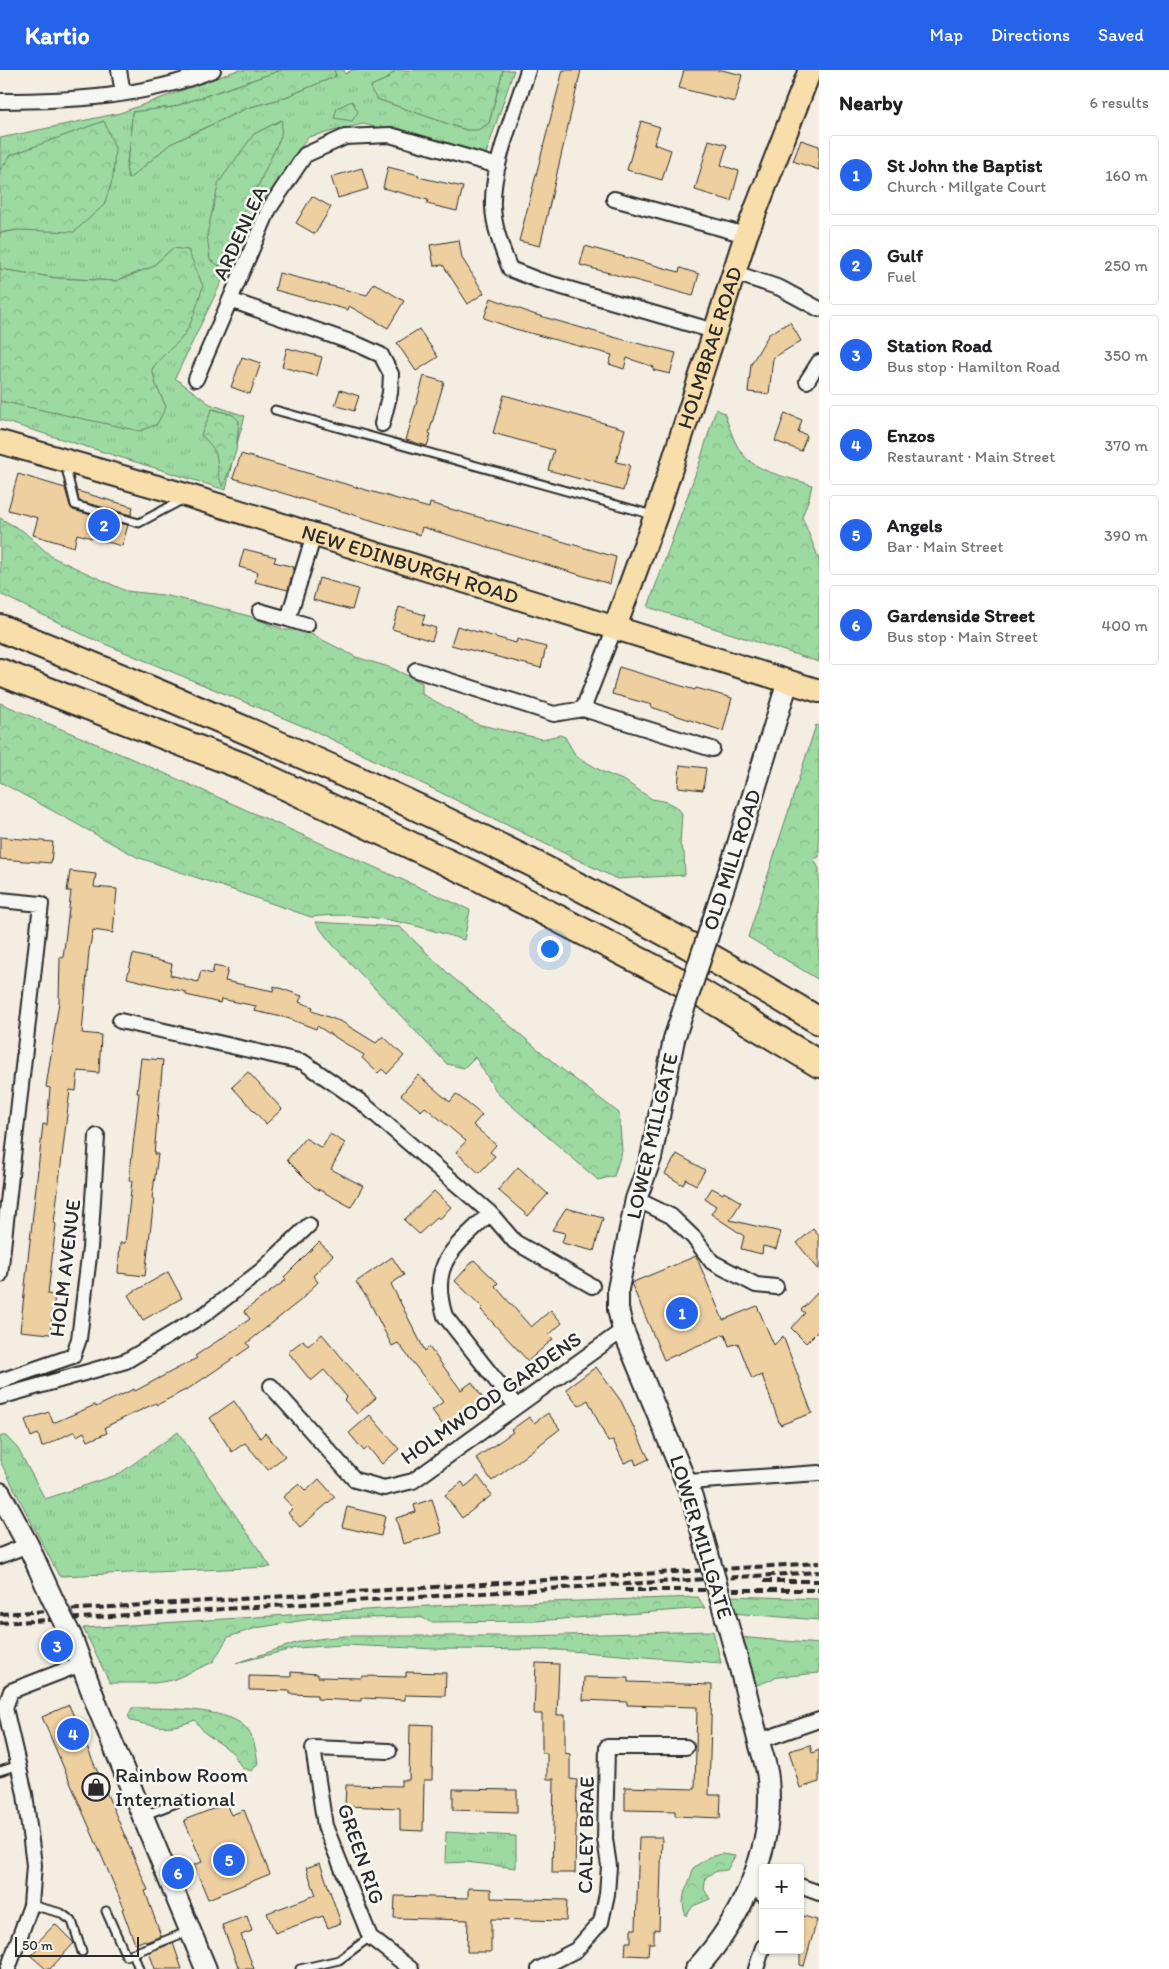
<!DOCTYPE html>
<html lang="en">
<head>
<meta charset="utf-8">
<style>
	body { margin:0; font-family:Itim,sans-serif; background:#f2f2f2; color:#202124 }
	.controls { position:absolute; right:15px; bottom:15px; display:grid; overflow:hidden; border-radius:5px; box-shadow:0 1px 4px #0004 }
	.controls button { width:45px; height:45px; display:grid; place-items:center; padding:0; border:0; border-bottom:1px solid #e0e0e0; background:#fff; color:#202124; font:25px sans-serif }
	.scale { position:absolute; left:15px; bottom:12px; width:124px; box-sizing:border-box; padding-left:5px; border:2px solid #2b2b2b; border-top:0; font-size:14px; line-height:18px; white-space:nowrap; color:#2b2b2b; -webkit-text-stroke:4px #f6f6f2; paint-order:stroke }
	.you { position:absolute; left:549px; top:878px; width:18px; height:18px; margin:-12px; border:4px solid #fff; border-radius:50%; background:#1a73e8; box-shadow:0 0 0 8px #1a73e833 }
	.badge { display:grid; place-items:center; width:32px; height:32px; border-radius:50%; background:#2563eb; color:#fff; font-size:16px; font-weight:700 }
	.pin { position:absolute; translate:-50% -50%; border:2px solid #fff; box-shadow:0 1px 5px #0006 }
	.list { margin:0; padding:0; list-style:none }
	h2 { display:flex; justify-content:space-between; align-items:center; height:65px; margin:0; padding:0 20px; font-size:21px }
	h2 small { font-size:16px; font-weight:400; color:#757577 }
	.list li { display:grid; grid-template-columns:32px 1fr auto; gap:15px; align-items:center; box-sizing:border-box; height:80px; margin:0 10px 10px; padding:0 10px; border:1px solid #e0e0e0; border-radius:5px }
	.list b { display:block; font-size:19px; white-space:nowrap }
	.list p { margin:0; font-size:16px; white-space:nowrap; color:#757577 }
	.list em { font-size:16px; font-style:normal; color:#757577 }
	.map { position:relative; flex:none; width:819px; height:1899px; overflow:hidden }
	header { display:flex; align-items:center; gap:30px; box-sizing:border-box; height:70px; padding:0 25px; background:#2563eb; color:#fff }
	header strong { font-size:24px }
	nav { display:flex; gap:28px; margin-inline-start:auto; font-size:18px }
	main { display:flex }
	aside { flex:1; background:#fff }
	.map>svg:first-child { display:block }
	.grass { fill:url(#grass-tufts); stroke:#648266; fill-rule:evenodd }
	.forest { fill:url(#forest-crowns); stroke:#648266 }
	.building { fill:#edcfa0; stroke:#2b2b2b }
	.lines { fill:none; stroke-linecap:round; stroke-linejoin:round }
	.lane-casing { stroke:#2b2b2b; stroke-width:11 }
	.street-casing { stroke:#2b2b2b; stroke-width:18 }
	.secondary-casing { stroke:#2b2b2b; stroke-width:24 }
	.primary-casing { stroke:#2b2b2b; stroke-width:26 }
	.highway-casing { stroke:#2b2b2b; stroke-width:30 }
	.lane { stroke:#f6f6f2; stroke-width:7 }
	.street { stroke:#f6f6f2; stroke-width:14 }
	.secondary { stroke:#f6f6f2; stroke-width:20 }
	.primary { stroke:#f8deab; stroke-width:22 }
	.highway { stroke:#f8deab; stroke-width:26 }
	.rail { stroke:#2b2b2b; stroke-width:4; stroke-dasharray:8 4; stroke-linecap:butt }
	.secondary-bridge-casing { stroke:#2b2b2b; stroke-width:24; stroke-linecap:butt }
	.secondary-bridge { stroke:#f6f6f2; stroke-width:20 }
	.labels { text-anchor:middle; stroke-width:5; stroke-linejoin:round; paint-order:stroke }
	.street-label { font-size:21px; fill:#2b2b2b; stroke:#f6f6f2 }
	.poi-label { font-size:21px; fill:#2b2b2b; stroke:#f6f6f2; text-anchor:start }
</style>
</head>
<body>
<header>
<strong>Kartio</strong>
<nav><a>Map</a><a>Directions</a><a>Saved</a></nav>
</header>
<main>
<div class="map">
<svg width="819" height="1899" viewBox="0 0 819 1899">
	<defs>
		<pattern id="grass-tufts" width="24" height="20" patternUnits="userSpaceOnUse" patternTransform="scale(1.25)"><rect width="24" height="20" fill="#9ddaa2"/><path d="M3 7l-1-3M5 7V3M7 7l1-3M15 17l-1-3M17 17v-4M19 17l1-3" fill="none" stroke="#87bb8c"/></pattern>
		<pattern id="forest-crowns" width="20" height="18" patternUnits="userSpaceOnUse" patternTransform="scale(1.25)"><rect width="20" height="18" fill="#9ddaa2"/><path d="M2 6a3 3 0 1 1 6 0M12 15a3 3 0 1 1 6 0" fill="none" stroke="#87bb8c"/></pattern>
	</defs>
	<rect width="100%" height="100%" fill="#f4eee2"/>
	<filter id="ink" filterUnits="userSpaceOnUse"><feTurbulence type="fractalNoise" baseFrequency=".02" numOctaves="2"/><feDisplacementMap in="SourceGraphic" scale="10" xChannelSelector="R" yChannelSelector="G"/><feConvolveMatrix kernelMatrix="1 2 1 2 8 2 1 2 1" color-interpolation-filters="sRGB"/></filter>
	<g filter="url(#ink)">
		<path class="grass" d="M238,0h44l-109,37 -41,5 -2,35 -4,20 3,12 41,-35 77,-36 36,-10 53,-22 -2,-6h10l1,4 7,-4h44l-9,9 -16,7 6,13 89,31 23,-7 14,-53h11l-28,84 -123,-30 -55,13 -59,88 -74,153 35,26 35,12 -8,28 2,-23 -6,-6 -20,-6c-12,20 -2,28 5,47 3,10 0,21 5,31l10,-29 -7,32 -226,-70v-19l166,6 -10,-22 -4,-16 8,-12 21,-18 -8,-91 -21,19 -36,14 -59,-3 -57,-9v-36l17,-3 87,-109 -39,15 -65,34v-32l120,-25zM282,50l-30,79 -13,19 -20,48 35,-132z
			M178,1362l93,135 -212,9 -59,-115v-25h6l12,13 27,50 74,-25z
			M446,1762l70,4v32l-50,-6 -21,1z"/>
		<path class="forest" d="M282,0h52l2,6 -53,22 -36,10 -77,36 -41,35 -3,-11 4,-21 2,-35 41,-5z
			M396,0h107l-14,53 -11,7h-12l-89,-31 -5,-7 -1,-6 16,-7z
			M352,31l6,11 -6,9 -18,-3 3,-10z
			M282,50l-1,16 -29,63 -13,19 -19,48 -10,-6 -3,-26 12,-52 35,-48z
			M104,51l11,27 -2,30 -9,27 -30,27 -57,-2 -17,3v-63l11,-15z
			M173,178l15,2 15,36c-6,17 -10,40 -23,54 -10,10 -20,17 -28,29l4,16 10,22 -9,17 -17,7 -140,-30v-132l57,9 59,3 36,-14z
			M212,339l21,6 6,6 -3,30 -13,36c-12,-23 4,-29 -22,-52z
			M716,339l8,4c5,12 9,28 17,39 15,21 48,25 71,33l-3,13 -7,19 17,42v103l-171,-55 52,-146z
			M0,448l23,13 29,26 74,34 37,4 49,11 37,10 36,14h18l53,27 36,11 30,15v11l55,30 65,15 18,-4 5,2 11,19 29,17 20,8 27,18 15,3 11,6 4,6 -2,31 4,8 1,22 -68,4 -300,-147 -229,-95 -88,-43z
			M0,633l137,58 333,149 -6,30c-51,-16 -100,-30 -153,-23l-174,-60 -137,-75z
			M816,655l3,1v131l-5,2 5,10v111l-71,-43z
			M315,852l85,5 51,49 108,91 60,46 3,38 -8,25 -16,4 -100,-86 -23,-37 -11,11 -17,-4 -115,-120z
			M730,1526l89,3v21l-87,-7z
			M698,1527l7,11 -169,13 -106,1 -7,-4 -10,-1 -102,2 -55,9 -28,9 -15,25 -40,18 -18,3h-45l-27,-55 346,-22z
			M713,1561l8,32 -164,-13 -119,-1 -95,-4 -47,3 -60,15 66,-22 41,-5h184z
			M738,1567l81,7v29l-41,4 -21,8z
			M132,1638c28,0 94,-1 113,19 9,9 11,23 13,36l-6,8 -10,-3 -10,-16 -27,-19 -10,-13c-25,10 -38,7 -64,1l-3,-5z
			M722,1784l13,2 -8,14 -10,1 -11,6 -2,12 6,10 -17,7 -7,10c-8,-22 3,-27 7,-48l16,-11z"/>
		<path class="building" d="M563,0h18l-41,176 -21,-5z
			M684,0h38l20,5 -7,27 -56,-14z
			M641,51l19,6 -6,17 17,6 -9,30 -35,-10z
			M709,70l18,5 -6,20 18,6 -8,30 -36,-11z
			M801,70l18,6v24l-26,-9z
			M388,97l31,8 -1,2 45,10 -6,24 -30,-7 1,-4 -45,-12z
			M362,98l6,21 -30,9 -7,-21z
			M312,126l19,11 -16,27 -19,-11z
			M459,170l3,18 22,35 -16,11 -25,-39 -9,1 -4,-21z
			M585,176l94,26 1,-4 19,6 -6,22 -113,-31z
			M279,203l88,22 7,-12 30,18 -16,27 -39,-22 -1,4 -73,-20z
			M491,228l42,16 84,24 59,15 -6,21 -17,-4 1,-3 -27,-9 -3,11 -15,-5 3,-9 -97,-26 -31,-11z
			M790,252l11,19 -28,17 -4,36 -21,-2 3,-28 18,-30z
			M419,259l19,28 -22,14 -19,-28z
			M287,278l35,9 -5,19 -35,-9z
			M242,287l19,6 -11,31 -19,-7z
			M424,306l20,6 -15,51 2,1 -4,12 -21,-6z
			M340,320l19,6 -5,15 -19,-6z
			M504,325l121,34 -9,33 14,3 -7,26 -75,-21 6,-20 -61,-17z
			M785,343l17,7 -4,12 9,3 -6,16 -26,-10z
			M241,384l188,54 1,-5 186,54 -6,27 -188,-57 -2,8 -187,-57z
			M18,404l47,14 5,18 3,4 55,15 -6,21 -45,-12 -3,13 -41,-12 5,-17 -30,-8z
			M77,421l56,16 -2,8 -52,-14z
			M244,479l32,8 -2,5 20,5 -6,23 -33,-8 3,-10 -19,-5z
			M319,508l39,11 -6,21 -39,-10z
			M399,537l26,8 -3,9 14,4 -4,13 -40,-12z
			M457,556l59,17 1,-4 29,8 -5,21 -90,-23z
			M619,597l76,23 1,-2 36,10 -9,33 -72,-24 1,-2 -40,-11z
			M680,695l26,3 -3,22 -25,-3z
			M0,767l53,5 -2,21 -51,-4z
			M70,801l26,3 -2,13 23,2 -4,44 -20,-3 -4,21 -7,82 19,2 -2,38 -21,-2 -2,20 -6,-1 -16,133 2,1 -8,70 7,1 -5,39 -30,-3 23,-207 4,1 3,-37 -4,-1 13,-85 1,-45 3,1 8,-67h-4z
			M133,884l39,10 -2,11 28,7 3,-11 11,3 2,-8 14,3 -3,12 48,10 1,-5 28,10 -3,6 14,5 -1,4 30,11 34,21 7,-7 21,20 -17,18 -5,-5 -4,4 -16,-15 2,-3 -47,-29 -1,3 -29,-11 -33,-7 2,-5 -35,-7 -1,4 -34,-8v-3l-59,-14z
			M141,988l22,2 -9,94h4l-6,45h2l-9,77 -27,-3 2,-30h5l7,-62h-3l10,-88h-2z
			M248,1002l34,37 -16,15 -34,-37z
			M418,1005l32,27 6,-8 26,21 -9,10 23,20 -6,7 5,4 -16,17 -23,-21 10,-11 -41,-34 -4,4 -20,-16z
			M330,1064l15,9 -14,26 32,17 -12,21 -37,-20 -27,-27 18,-22 17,10z
			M677,1084l28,16 -9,15 -10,-6 -3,6 -18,-11z
			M518,1097l30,27 -20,22 -30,-26z
			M712,1118l11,6 1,-2 17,10 -11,18 51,12 -5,17 -13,-3 -1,8 -21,-5 3,-13 -33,-22 5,-8 -11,-7z
			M434,1121l17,16 -11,12 -3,-2 -18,17 -15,-14z
			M566,1138l37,10 -9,33 -32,-8 3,-10 -13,-3z
			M813,1159l6,7v34l-22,-27z
			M319,1172l14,13 -20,21 5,6 -17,18 -54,43 3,4 -59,40 -34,18 -1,-2 -51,24 2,6 -19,8 -4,-9 -7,4 -2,-5 -33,16 -4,-13 -7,3 -6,-17 24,-8 4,11 42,-18 1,2 38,-18 1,2 62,-33 -2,-2 55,-37 -6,-8 42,-31 -2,-3z
			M696,1186l27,64 34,-14 17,39 9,-9 29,77 -32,12 -18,-50 -10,4 -14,-36 -9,3 -4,-12 -61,26 -33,-77z
			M392,1187l12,18 -13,9 34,67 4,-4 32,43 11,-8 12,18 -39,28 -13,-18 11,-8 -45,-59 -6,3 -23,-45 -13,-19z
			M474,1190l24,23 -3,3 36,41 20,-17 11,13 -13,12 4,4 -25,22 -47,-51 2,-2 -28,-27z
			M168,1202l14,26 -39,22 -15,-25z
			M819,1221v39l-13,13 -15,-15 14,-15 -4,-3z
			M322,1264l54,64 -19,16 -13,-14 3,-3 -23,-27 -13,11 -23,-29 15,-12 5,6z
			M596,1297l25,34 28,58 -13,6 -2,-6 -10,4 -11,-23 -5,2 -20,-42 -9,6 -13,-17z
			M234,1331l26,37 5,-5 20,23 -17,14 -23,-27 -13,9 -22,-34z
			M548,1343l12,16 -68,52 -16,-23 37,-26 -2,-2 18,-13 5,6z
			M370,1345l29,34 -17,15 -14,-17 -4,4 -15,-18z
			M478,1406l14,19 -30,23 -17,-23 17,-13 3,5z
			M319,1409l16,18 -35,30 -12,-14 5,-5 -10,-11 16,-13 7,7z
			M432,1429l10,34 -39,11 -7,-26 20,-6 -2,-7z
			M347,1437l38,9 -4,20 -39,-9z
			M536,1593l23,1 -2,51h8v38l5,1v25l7,1 -2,93h-23l2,-94h-7v-26h-5v-39h-8z
			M291,1602l27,2v3l43,1 1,-2 44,1v-5l40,1 -1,23 -40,-1v5l-44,-2v3l-44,-2v-4l-27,-1v-3l-41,-1v-14l42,1z
			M584,1607l44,1v4l84,3 -3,110h12l-1,23 -45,-2v-5l-50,-1v-23l70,2 2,-82 -70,-2v-3l-44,-2z
			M69,1635l79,185 -3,1 16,45 -15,6 -1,-2 -10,4 -13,-35 2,-1 -82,-191z
			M410,1654l23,1 -1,55h-8l-1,51 -23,-1v-22l-55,-2 1,-21 55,1v-6h8z
			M810,1675l2,8 7,-3v32l-19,6 -11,-37z
			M453,1719l64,1v22l-64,-2z
			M226,1734l5,11 13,-5 26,64 -62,25 -14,-34 8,-3 -18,-42z
			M639,1767h23l-3,93 -5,-1v14h-5l-1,13 -23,-1 1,-13h5v-13h5z
			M320,1793l21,60 -13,5 -5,-12 -48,17 -8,-20 49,-18 -10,-27z
			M468,1818l23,1v9l76,2 -1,21 -75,-2v33h-24l1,-32 -74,-2 1,-22 73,2z
			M800,1845l17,5 -13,46 -4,-1z
			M247,1846l5,15 -11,4 13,34h-15l-17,-44z
			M55,1854l19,19 -24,26h-4l-15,-13 6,-6 -4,-3z
			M173,1873l9,26h-27l-6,-17z"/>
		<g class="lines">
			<g class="lane-casing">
				<path id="lane" d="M275,340l378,105
					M65,394l10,41 64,18 43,-23
					M0,1701l19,-6
					M145,1745l39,-15
					M31,1835l30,8 11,8 10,31
					M106,1841l20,45 63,-25
					M133,1883l6,16
					M300,1899l39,-9 31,-23"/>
			</g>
			<g class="street-casing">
				<path id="street" d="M119,0l4,23
					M528,0c-12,39 -37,97 -35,137 1,21 9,43 17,62l28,11 176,51
					M0,31c72,0 146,-4 213,-31
					M614,129l132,36
					M735,203l45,15 39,21
					M230,230l129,45 22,10 10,19 -1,19 -8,31
					M196,309l73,-170 36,-54 40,-18 45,-2 108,31
					M807,311l12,-19
					M260,541l28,8
					M307,555l-19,-6 26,-84
					M416,600l138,44 29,-5 32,-82
					M583,639l129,40
					M0,830l41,4 -41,371
					M120,951l183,41 58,40 129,111c-35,35 -62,49 -45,103l71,90
					M636,1129l35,17 23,22 18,24 44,23 20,2
					M490,1143l25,29 77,44
					M0,1311l73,-25 6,-17 11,-91 7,-112
					M271,1316l84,94 29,8 29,-7 210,-151
					M0,1327l126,-36 79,-47 57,-44 47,-45
					M688,1412l131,-9
					M0,1486l28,-11
					M759,1671l60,-21
					M389,1681l-76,-3 12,78 45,111 41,32
					M751,1814l12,11
					M800,1816l19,7
					M8,1899l23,-64 3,-40 -9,-71 -20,-86 6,-17 70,-27
					M539,1899l37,-19 25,-28 6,-28 2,-28 -4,-27 2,-92h79
					M756,1899l7,-22"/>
			</g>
			<g class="secondary-casing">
				<path id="secondary" d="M738,774l50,-163
					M674,969l-23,119 -15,41 -18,90v20l5,21 69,167
					M0,1423l28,52 24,53
					M71,1566l27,72 108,261
					M696,1899c46,-50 79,-121 72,-190 -1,-13 -6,-25 -9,-37 -7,-24 -12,-47 -18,-70"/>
			</g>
			<g class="primary-casing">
				<g id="primary">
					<path id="s1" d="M0,372l189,54 630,195"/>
					<path id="s2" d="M615,557l41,-112 90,-280 64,-165"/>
				</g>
			</g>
			<g class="highway-casing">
				<path id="highway" d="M0,558c281,113 560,235 819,393
					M0,602l242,94 230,108 224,116 123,74"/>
			</g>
			<use href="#lane" class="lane"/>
			<use href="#street" class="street"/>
			<use href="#secondary" class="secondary"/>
			<use href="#primary" class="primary"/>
			<use href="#highway" class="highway"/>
			<path class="rail" d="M764,1511h55
				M625,1520h194
				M0,1544l819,-51
				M0,1553l819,-51"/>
			<g class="secondary-bridge-casing">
				<path id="secondary-bridge" d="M674,969l64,-195
					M692,1427l49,175
					M52,1528l19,38"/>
			</g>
			<use href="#secondary-bridge" class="secondary-bridge"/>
		</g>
	</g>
	<defs>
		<g id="shop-ring" transform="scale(1.4375)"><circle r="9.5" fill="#f6f6f2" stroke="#2b2b2b" stroke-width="1.5"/><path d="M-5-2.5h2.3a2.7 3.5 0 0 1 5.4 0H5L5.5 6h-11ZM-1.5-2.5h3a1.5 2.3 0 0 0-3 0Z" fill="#2b2b2b"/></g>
	</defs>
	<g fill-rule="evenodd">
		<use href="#shop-ring" x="96" y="1717"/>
	</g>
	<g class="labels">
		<g class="street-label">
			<text transform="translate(240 163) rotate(-65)" y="7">ARDENLEA</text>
			<text dy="7" stroke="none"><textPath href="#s2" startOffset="295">HOLMBRAE ROAD</textPath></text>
			<text dy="7" stroke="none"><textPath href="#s1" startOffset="428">NEW EDINBURGH ROAD</textPath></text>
			<text transform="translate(732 790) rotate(-72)" y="7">OLD MILL ROAD</text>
			<text transform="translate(652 1066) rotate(-77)" y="7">LOWER MILLGATE</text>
			<text transform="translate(65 1198) rotate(-83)" y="7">HOLM AVENUE</text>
			<text transform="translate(491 1328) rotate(-35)" y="7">HOLMWOOD GARDENS</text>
			<text transform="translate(701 1467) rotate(73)" y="7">LOWER MILLGATE</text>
			<text transform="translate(586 1765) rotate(-89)" y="7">CALEY BRAE</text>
			<text transform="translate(361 1784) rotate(71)" y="7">GREEN RIG</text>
		</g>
		<g class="poi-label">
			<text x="115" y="1712">Rainbow Room<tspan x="115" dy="24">International</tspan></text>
		</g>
	</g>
</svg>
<div class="controls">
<button>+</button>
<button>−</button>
</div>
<div class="scale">50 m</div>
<div class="you"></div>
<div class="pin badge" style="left:682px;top:1243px">1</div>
<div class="pin badge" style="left:104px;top:455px">2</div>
<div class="pin badge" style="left:57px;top:1576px">3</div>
<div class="pin badge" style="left:73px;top:1664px">4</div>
<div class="pin badge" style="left:229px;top:1790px">5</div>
<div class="pin badge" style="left:178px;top:1803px">6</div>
</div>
<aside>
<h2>Nearby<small>6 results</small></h2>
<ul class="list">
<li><span class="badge">1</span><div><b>St John the Baptist</b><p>Church · Millgate Court</p></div><em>160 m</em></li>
<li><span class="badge">2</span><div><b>Gulf</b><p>Fuel</p></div><em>250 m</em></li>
<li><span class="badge">3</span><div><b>Station Road</b><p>Bus stop · Hamilton Road</p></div><em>350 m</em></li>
<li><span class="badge">4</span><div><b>Enzos</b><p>Restaurant · Main Street</p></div><em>370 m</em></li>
<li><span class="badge">5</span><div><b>Angels</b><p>Bar · Main Street</p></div><em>390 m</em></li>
<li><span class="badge">6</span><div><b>Gardenside Street</b><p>Bus stop · Main Street</p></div><em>400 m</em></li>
</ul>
</aside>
</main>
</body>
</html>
